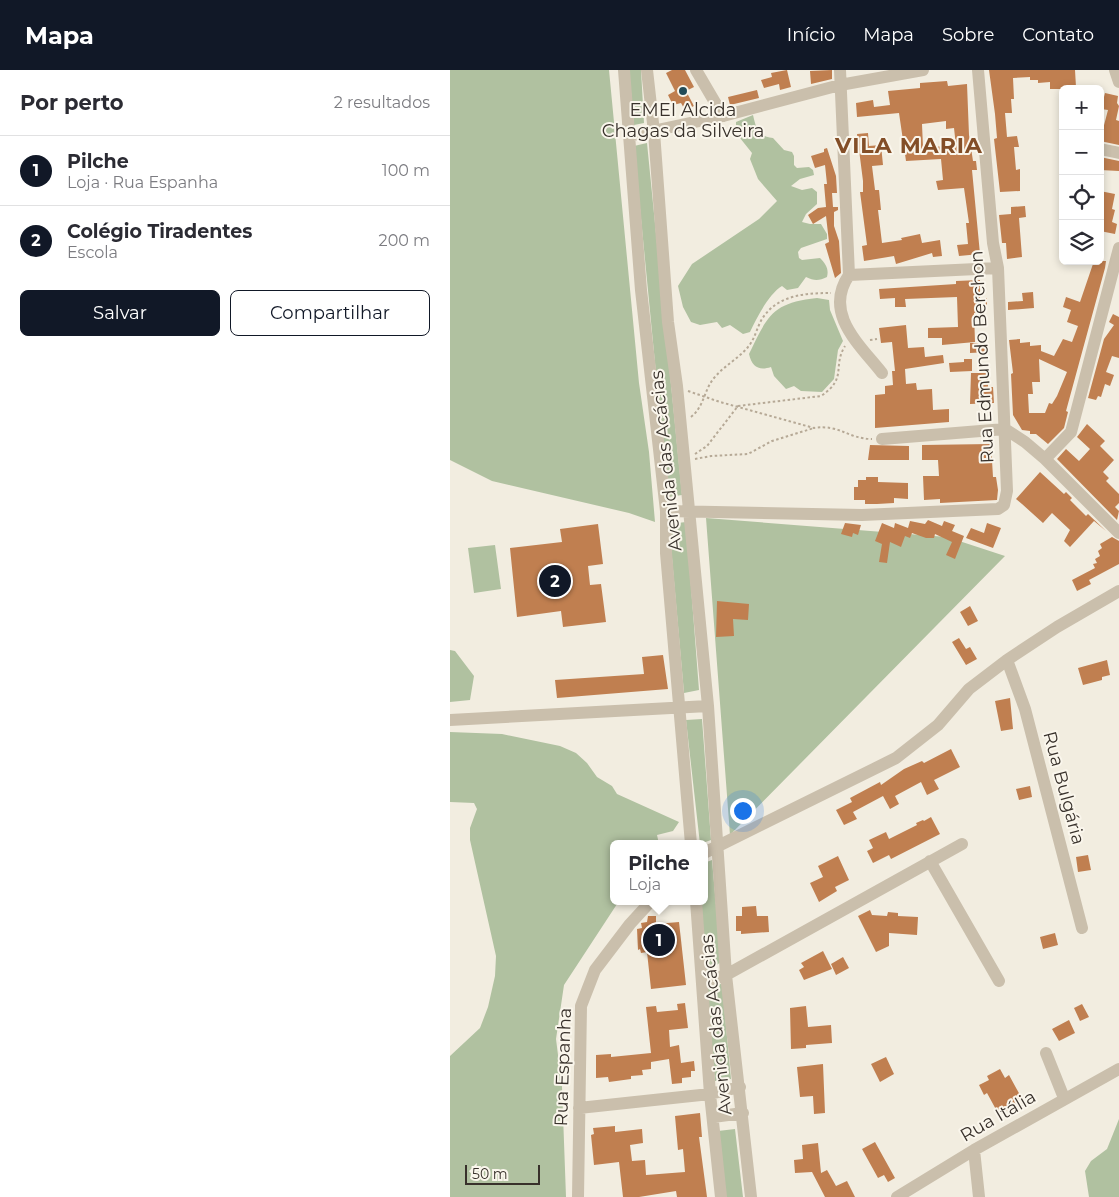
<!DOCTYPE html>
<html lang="pt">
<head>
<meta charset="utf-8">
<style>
	body { margin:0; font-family:Montserrat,sans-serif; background:#f2f2f3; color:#2b2b33 }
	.controls { position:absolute; right:15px; top:15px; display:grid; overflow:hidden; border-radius:8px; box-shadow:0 2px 8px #0003 }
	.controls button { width:45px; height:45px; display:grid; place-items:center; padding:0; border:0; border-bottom:1px solid #e1e1e2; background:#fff; color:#2b2b33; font:25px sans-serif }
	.scale { position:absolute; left:15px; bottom:12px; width:75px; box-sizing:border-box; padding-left:5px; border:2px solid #38312b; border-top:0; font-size:14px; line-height:18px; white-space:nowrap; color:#38312b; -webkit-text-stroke:4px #faf6ec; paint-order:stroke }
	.you { position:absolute; left:292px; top:740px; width:18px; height:18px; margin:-12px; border:4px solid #fff; border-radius:50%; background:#1a73e8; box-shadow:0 0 0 8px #1a73e833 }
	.badge { display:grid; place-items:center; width:32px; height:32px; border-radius:50%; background:#111827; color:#fff; font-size:16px; font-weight:700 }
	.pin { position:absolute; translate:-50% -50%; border:2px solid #fff; box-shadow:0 1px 5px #0006 }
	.popup { position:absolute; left:160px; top:770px; width:98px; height:65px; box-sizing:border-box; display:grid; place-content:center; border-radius:8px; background:#fff; filter:drop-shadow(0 1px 4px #0005); font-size:16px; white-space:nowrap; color:#7c7c81 }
	.popup b { font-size:19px; color:#2b2b33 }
	.popup::after { content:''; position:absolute; left:50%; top:100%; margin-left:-10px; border:10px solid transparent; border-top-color:#fff }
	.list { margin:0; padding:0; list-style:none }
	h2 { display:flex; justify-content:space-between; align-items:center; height:65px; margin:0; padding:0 20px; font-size:21px }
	h2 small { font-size:16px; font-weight:400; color:#7c7c81 }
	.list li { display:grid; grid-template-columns:32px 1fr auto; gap:15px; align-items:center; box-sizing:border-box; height:70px; padding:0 20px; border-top:1px solid #e1e1e2 }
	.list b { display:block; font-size:19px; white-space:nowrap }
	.list p { margin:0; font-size:16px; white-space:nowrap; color:#7c7c81 }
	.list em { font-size:16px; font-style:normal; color:#7c7c81 }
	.actions { display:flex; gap:10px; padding:15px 20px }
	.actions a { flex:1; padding:11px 0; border:1px solid #111827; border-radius:8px; text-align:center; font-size:18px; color:#111827 }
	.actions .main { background:#111827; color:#fff }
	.icon { flex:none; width:28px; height:28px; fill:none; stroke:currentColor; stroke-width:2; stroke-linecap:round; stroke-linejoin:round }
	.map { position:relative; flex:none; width:669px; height:1127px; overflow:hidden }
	header { display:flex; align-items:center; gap:30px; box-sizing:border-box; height:70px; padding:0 25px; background:#111827; color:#fff }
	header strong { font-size:24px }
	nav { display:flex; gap:28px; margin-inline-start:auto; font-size:18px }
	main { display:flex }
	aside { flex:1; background:#fff }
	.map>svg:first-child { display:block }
	.green { fill:#b0c1a0 }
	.building { fill:#c07f50; fill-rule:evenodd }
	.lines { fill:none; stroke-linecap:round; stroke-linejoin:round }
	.path { stroke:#b6a996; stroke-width:2; stroke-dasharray:2.5 2.5; stroke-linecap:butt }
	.minor { stroke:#cabfac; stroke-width:12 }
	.poi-dot { fill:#224b58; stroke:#faf6ec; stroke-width:2 }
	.labels { text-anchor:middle; stroke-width:4; stroke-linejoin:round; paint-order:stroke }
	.poi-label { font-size:18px; fill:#38312b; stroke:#faf6ec }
	.street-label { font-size:18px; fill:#38312b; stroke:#faf6ec }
	.district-label { font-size:22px; font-weight:bold; letter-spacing:1px; fill:#834e27; stroke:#faf6ec }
</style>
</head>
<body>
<header>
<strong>Mapa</strong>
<nav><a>Início</a><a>Mapa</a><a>Sobre</a><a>Contato</a></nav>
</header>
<main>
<aside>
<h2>Por perto<small>2 resultados</small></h2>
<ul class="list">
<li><span class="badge">1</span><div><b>Pilche</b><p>Loja · Rua Espanha</p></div><em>100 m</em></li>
<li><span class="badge">2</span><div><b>Colégio Tiradentes</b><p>Escola</p></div><em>200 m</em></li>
</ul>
<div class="actions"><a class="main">Salvar</a><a>Compartilhar</a></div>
</aside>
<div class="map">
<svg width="669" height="1127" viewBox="0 0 669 1127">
	<rect width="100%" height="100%" fill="#f2ede0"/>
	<path class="green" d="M0,0h159l30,313 10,69 6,70 -26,-9 -137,-32 -42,-21z
		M179,0h12l3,53 -10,2z
		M303,45c3,13 5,22 20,23l11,12 8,2 2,4v9l3,3 12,-1 4,3 1,5 -14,4 -9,7 11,4 10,-2 5,4v12l-11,10 -4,8 8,2h11l6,10v5l-26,9 -3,4 1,6 3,2 18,-2c6,6 9,11 7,19 -8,4 -13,4 -21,0l-8,11 -11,2 -5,-4c-13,8 -25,31 -32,46l-7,2 -13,-9 -8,3 -5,-6 -17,3 -9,-3 -8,-15 -5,-21 14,-22 67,-45 18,-18 -19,-22 -8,-20 2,-6 -16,-20v-11z
		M197,73l35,352 -14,2 -34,-351z
		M367,228l12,2 1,10 13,31 -5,9 -4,29 -12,13 -21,-1 -7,-5 -8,3 -12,-13 -3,-9c-12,4 -19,0 -22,-13 19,-39 23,-51 68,-56z
		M256,448l241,19 58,19 -275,279z
		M236,452l13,168 -15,3 -15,-169z
		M45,475l6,44 -27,4 -6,-45z
		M0,580l5,1 19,25 -4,24 -20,2z
		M252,649l9,121 -11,4 -14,-124z
		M0,662l52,2 58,12 16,7 11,10 10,14 15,9 5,8 62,28 -6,9 -16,4 2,9h-45v57h5l-55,84 -8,54 6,48 4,110h-116v-141l30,-28 8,-21 7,-31 1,-20 -26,-116v-12l7,-19 -3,-6 -24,-1z
		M262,790l9,102 -15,10 -5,-71h3v-38z
		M272,914l9,95 -16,2 -10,-96z
		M669,1049v78h-30l-4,-26 6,-10 16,-12z
		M285,1059l8,68h-17l-8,-66z"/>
	<path class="building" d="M222,0h13l9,17 -8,4 8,15 -9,4 -4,-7 -8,2 -5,-10 7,-4 -9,-18z
		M337,0l4,17 -11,3 -1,-6 -15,4 -3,-8 11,-3 -1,-4z
		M382,0v9l-21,5 -1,-13z
		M539,0h86l1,17 -15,2h-11v-7l-12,1v-3h-8v-3l-17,1 1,21h-3l1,14h-7l2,24 10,-1 2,11h-5l2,23 4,-1v22l-20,1 -6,-53 3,-1 -2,-24z
		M497,11l1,5 19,-2 2,51 4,26h3l1,9h-5l8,84 -21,2 -2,-11 11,-1 -2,-21h3l-5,-35 -26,2 -2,-9 7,-1 -2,-21 -35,2 -7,-48 -42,4 -1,-14 17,-3 1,7 16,-2 -2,-14 32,-3v-5zM496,51v8l8,-1 2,18 -33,1 -1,-23z
		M307,20l2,8 -29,7 -2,-8z
		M655,23l13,3 -1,7 2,3 -3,14 3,1v24l-19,-4v-13l3,1 5,-19 -7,-1z
		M418,63l1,13 12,-1 2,20 -11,1 3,24h4l2,20h-3l4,33 20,-3 -1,-2 19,-4 2,9 18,-3 2,16 -9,1 -1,-4 -36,11 -2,-8 -30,5 -2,-15 5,-1 -7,-53h3v-11l-6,-47z
		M377,78l9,28 1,17h-5l1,14h5v3l-4,2v14l5,15 2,32 -6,5 -10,-34 4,-2 -3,-26 -13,8 -5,-9 10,-7 8,-1 -2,-23h3l-2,-19 -10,3 -4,-12 13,-4v-3z
		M650,87l19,4v10l-19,-1z
		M650,121l15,3 -3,15 3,1 -3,12 5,2 -2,10 -15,-3z
		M575,136l1,11 -7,1 3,39 -15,2 -1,-16h-4l-3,-28 12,-1v-7z
		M644,191h12l-1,7 -39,143 2,1 -4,16 -16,16 -12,-10h-6v-3l-8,-1 -9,-15 -2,-41 2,-1 -4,-33 11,-1v4l10,-1v4l11,-1v6l13,5 9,-17 9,3 6,-16 -11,-4 4,-12 -8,-3 3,-10 14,5zM589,289l28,13 -10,24 -5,8 -3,-1 -4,10h-16l-1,-19h5l-1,-12h8z
		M530,210v18h7v13l-13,2 1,29 -33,3v-7h-14v-10l30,-1 -1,-30 -52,2 1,8h-11v-9l-15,1 -1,-10 77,-5v-3z
		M583,222l1,16 -26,2v-8l15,-1 -1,-8z
		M663,244l6,3v41l-7,-2 -6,16 8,3 -4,11 -5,-2 -4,13 -3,-1 -2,4 -8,-2 16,-59 10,-14 -5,-3z
		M456,255l2,23 16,-1 1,10 18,-2 1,8 -39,6 1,15 10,-1 1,7 15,-1 1,21 16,-1v13l-74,6v-33l10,-1v-8l8,-1 -1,-14h3l-3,-29 -11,1 -2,-15z
		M520,273h17l1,9 -18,1z
		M514,289h8v12l-22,1 -1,-9 15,-1z
		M521,303h17v14h5l1,16 -24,1z
		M637,354l18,17 -5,5 14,14 -11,12 6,6 -3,3 13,13v9l-4,4 4,4 -2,9 -60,-61 9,-10 13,12 11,-12 -13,-12z
		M541,374l2,33h3l2,13 -1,10 -57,3v-4l-16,1 -1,-24h16l-1,-16h-16v-15z
		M420,375l39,1v14h-41z
		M590,402l24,22 2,-2 6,6 -2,2 16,16 2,-2 18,17 -12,-10 -24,26 -6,-6 6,-11 -18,-17 -9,10 -21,-19 -6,-5z
		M416,407h12v5l30,1v16l-14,-1v5l-17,1h-12v-4h-11v-13h4v-7h8z
		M478,450l14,6 2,-5 11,4 -3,6 12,5 -9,23 -9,-4 6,-13 -17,-8 -1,4h-8l-14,-5 -2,5 -5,-2 -4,11 -11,-5 -3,21 -8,-1 3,-18 -7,-3 7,-18 12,5 1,-5 13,5 2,-7 15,3z
		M395,453l16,2 -3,10 -5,-2 -1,4 -11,-3z
		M537,453l14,5 -8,20 -27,-10 5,-10 13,5z
		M148,454l5,40 -15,2 2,19 11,-1 5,38 -43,5 -2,-16 -44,6 -7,-69 52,-6 -2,-13z
		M662,467l7,4v23l-30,16 2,4 -14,7 -5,-11 23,-12 -2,-4 4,-1 -2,-4 5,-3 -2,-5 4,-3 -2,-4z
		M267,531l32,3 -1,16 -15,-1 1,17 -18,1z
		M520,536l8,15 -10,5 -8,-14z
		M509,568l7,11 4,-2 7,12 -11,6 -14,-23z
		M213,585l5,34 -111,9 -2,-18 89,-6 -2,-17z
		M657,590l3,15 -8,2v3l-19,5 -5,-17z
		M560,628l3,31 -12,2 -6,-30z
		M501,679l9,18 -26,13 5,9 -12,6 -6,-13 -26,14 4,8 -9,5 -7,-13 -30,16 4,7 -13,6 -8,-15 16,-8 -2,-4 30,-16 1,3 23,-16 18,-8 2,2z
		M580,716l2,11 -13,3 -3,-11z
		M481,747l9,17 -49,25 -2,-4 -16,8 -6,-12 6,-3 -4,-8 17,-8 3,7 28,-14 -1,-2 7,-3 1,1z
		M638,785l3,15 -13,2 -2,-15z
		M388,786l11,24 -14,7 2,4 -18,11 -9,-19 13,-6 -5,-11z
		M306,836l1,10h11l1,16 -28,2v-3h-5v-15h6v-9z
		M420,840l2,5 15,1 1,-4 10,1v3l20,1 -1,18 -28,-2v13l-13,6 -18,-36z
		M198,846h8v8l23,-2 7,63 -35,4 -4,-37 -6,1 -1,-4 -2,1 -1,-21 5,-1 -1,-5 6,-1z
		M605,863l3,12 -15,4 -3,-12z
		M373,881l9,18 -28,11 -5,-10 5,-3 -3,-4z
		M393,887l6,11 -13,7 -5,-11z
		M235,933l3,25 -19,2 1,17 9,-2 2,18 13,-2 1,10h-4v6l-9,1v5l-10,1 -3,-25 -18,3v7l-9,1 1,5 -12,1v3l-22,3 -1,-5 -12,1v-23l15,-1v3l40,-4 -5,-46 10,-1 1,6 21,-2 -1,-6z
		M632,934l7,13 -9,4 -6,-13z
		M356,936l2,21 23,-2 1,18 -26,2v3l-15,1 -1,-41z
		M619,950l6,13 -16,8 -7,-12z
		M436,987l8,17 -14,8 -9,-18z
		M373,994l2,49 -11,1 -1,-18 -13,1 -3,-30z
		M550,999l5,9 4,-3 17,31 -11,6 -2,-5 -14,8 -12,-22 -3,2 -5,-10 10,-5 -2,-4z
		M250,1043l2,24h-3l8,60h-30l-1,-6 -37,6h-16l-4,-35 -25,3 -3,-30 3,-1 -1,-6 22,-2v6l27,-3 1,14 -13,2 2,16 13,-1 1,15 39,-3 -2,-23 -5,1 -3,-34z
		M425,1072l20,36 -7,4 -4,-7 -6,3 -16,-29z
		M368,1073l3,30 6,-3 9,16 11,-5 8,16h-30l-13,-25 -17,1 -1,-13 9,-1 -1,-14z"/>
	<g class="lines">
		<path class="path" d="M420,270l7,-1
			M238,321l32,11 94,26c26,-4 34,11 58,11
			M241,347c13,-10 13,-27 23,-39 10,-12 25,-20 34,-31 7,-8 9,-20 14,-28 15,-24 43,-26 69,-26
			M245,384l12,-8 31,-40 83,-10c27,-18 11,-29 24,-50
			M245,389l16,-3 37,-2 24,-13 42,-13"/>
		<path class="minor" d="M174,0l17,220 25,221v42l25,291
			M197,0l7,62 14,190 9,64 31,320 18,269 25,222
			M246,0l27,46
			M390,0l9,205
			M665,0l4,12
			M179,66l94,-20 117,-31 83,-15
			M650,79l19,4
			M399,205l149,-7
			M399,205c-26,38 10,69 33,98
			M432,369l123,-10 20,13 20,17 74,74
			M595,389l26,-27 48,-184
			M216,441l196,4 136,-6 6,-4 3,-14 -9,-223 -5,-25 -15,-173
			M557,590l18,49 57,219
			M0,650l258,-14
			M254,783l192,-95 42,-33 31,-36 38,-29 50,-33 62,-36
			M480,791l69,120
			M246,831l14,193 11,103
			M252,913l24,-8 236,-131
			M596,983l18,45
			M129,1038l131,-14 30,-7
			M263,1047l30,-4
			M524,1080l5,47
			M128,1127l3,-191 14,-36 35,-46 21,-23
			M447,1127l77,-47 145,-81"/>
	</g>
	<circle class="poi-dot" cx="233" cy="21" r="5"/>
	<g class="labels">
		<g class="poi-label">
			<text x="233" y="46">EMEI Alcida<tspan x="233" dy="21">Chagas da Silveira</tspan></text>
		</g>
		<g class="street-label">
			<text transform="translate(532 287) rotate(-93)" y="6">Rua Edmundo Berchon</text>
			<text transform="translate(216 391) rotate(-96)" y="6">Avenida das Acácias</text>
			<text transform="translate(614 718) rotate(75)" y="6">Rua Bulgária</text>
			<text transform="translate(266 955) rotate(-96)" y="6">Avenida das Acácias</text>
			<text transform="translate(113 997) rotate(-88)" y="6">Rua Espanha</text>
			<text transform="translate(548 1046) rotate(-30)" y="6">Rua Itália</text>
		</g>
		<g class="district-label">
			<text x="459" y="83">VILA MARIA</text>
		</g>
	</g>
</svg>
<div class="controls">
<button>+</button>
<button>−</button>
<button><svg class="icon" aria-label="locate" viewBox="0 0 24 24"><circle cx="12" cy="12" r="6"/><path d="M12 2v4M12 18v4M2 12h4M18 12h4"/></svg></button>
<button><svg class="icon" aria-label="layers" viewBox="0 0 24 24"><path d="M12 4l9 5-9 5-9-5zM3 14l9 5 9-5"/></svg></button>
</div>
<div class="scale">50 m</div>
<div class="you"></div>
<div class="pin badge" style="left:209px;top:870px">1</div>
<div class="popup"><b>Pilche</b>Loja</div>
<div class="pin badge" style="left:105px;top:511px">2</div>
</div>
</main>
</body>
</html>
